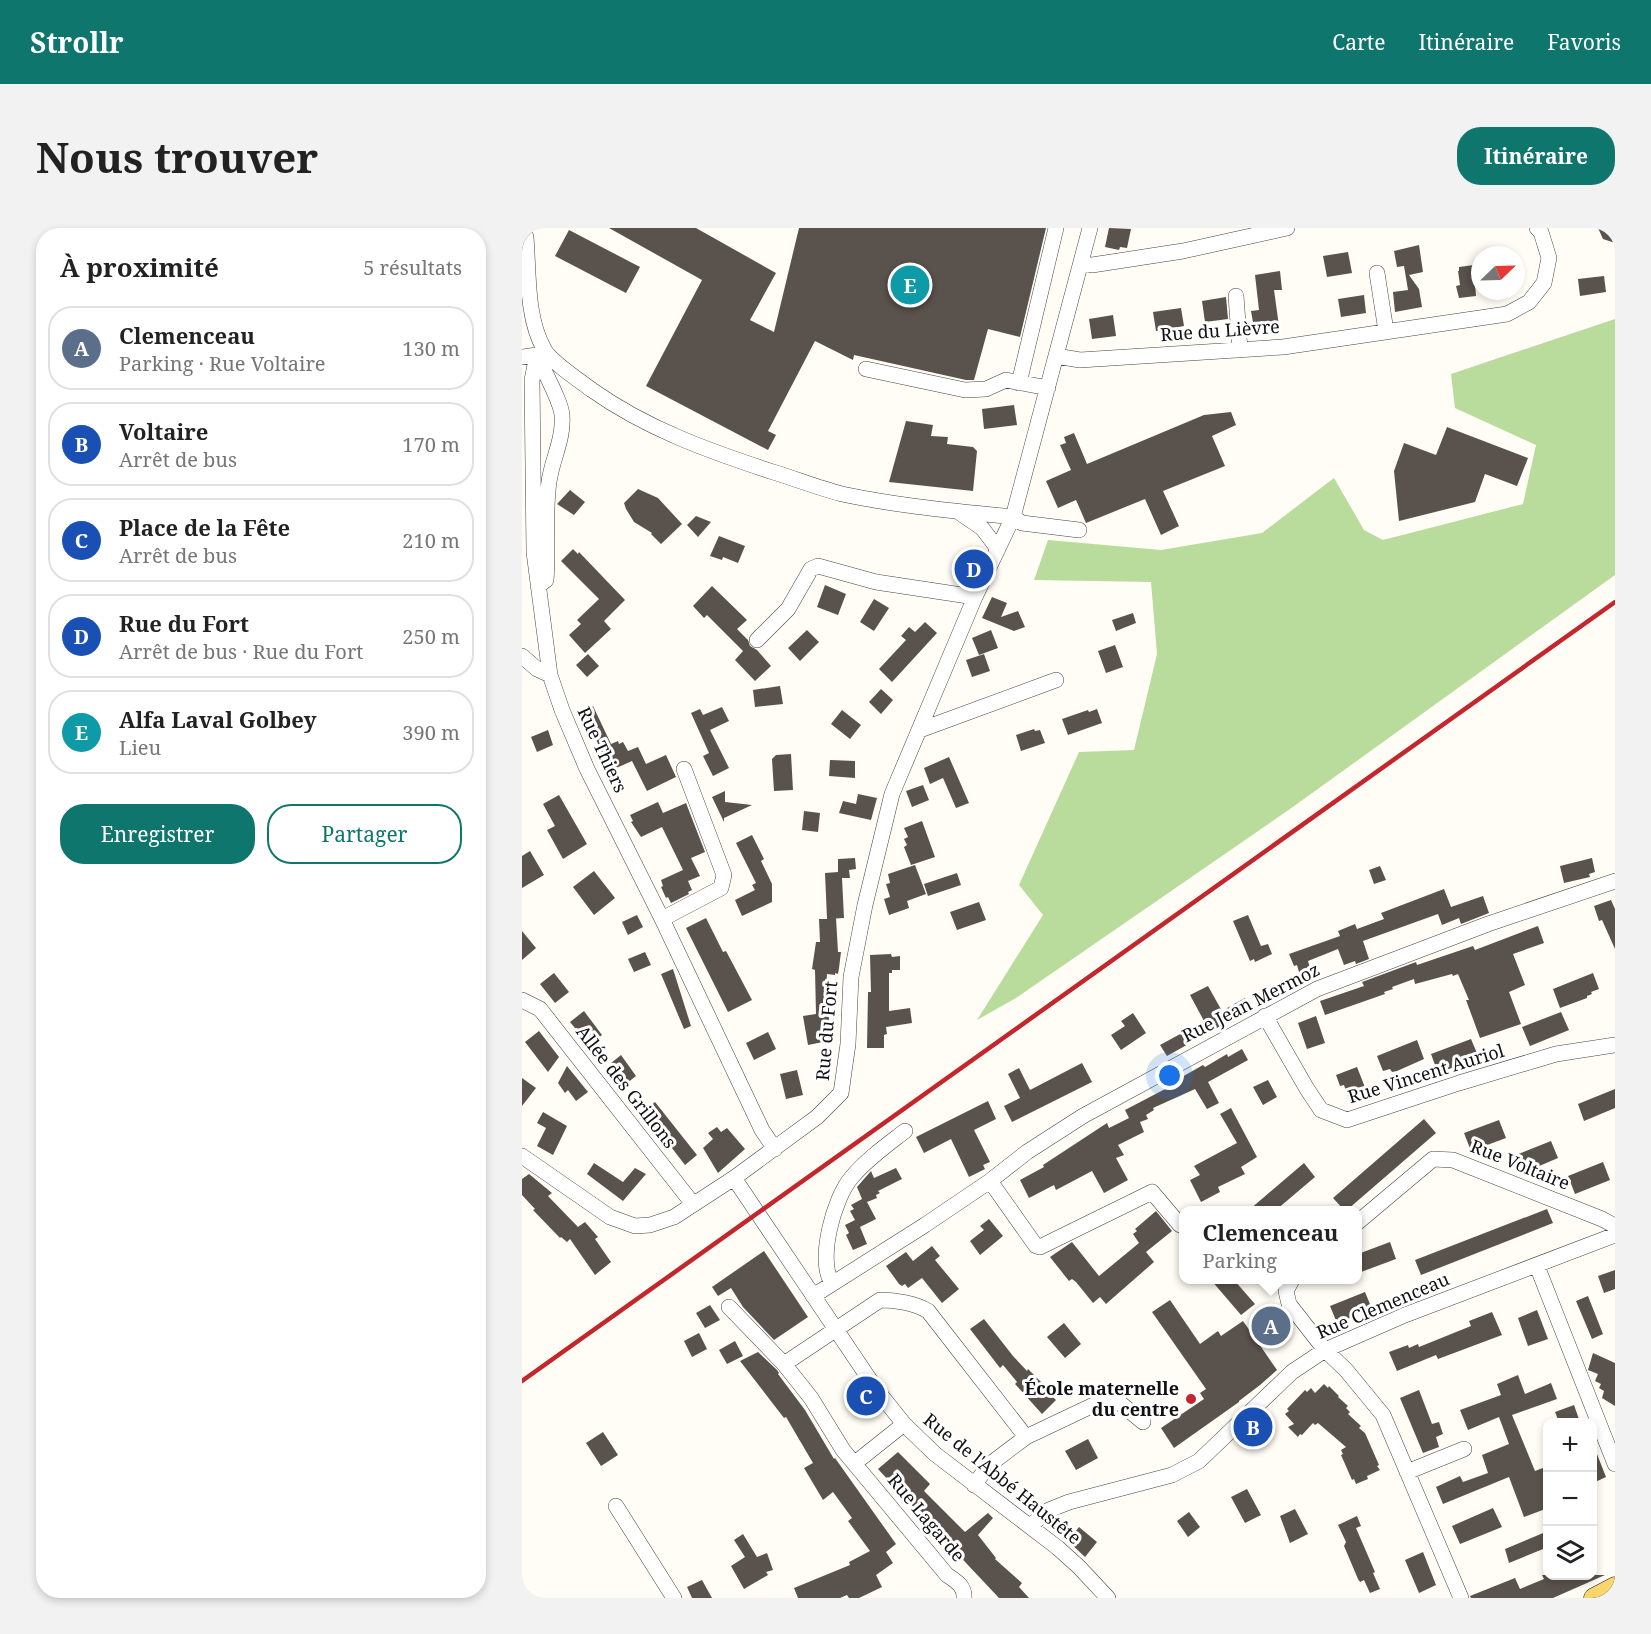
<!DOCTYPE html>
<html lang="fr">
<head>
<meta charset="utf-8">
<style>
	body { margin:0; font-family:"Noto Serif",serif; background:#f2f2f2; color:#222 }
	.controls { position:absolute; right:18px; bottom:18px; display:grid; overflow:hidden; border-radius:12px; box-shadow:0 3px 9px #0003 }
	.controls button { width:54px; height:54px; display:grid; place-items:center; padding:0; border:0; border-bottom:2px solid #e0e0e0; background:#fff; color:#222; font:30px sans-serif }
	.compass { position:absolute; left:949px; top:18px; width:54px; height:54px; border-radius:50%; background:#fff; box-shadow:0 3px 9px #0003; rotate:67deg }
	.you { position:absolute; left:648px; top:848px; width:21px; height:21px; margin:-15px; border:4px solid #fff; border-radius:50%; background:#1a73e8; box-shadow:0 0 0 9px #1a73e833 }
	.badge { display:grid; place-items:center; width:39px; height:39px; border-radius:50%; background:#0f766e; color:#fff; font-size:20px; font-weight:700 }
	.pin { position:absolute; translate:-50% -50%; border:3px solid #fff; box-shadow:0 2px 6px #0006 }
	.popup { position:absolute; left:657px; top:978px; width:183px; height:78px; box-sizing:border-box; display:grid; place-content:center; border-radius:12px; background:#fff; filter:drop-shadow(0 2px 4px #0005); font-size:20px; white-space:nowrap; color:#767676 }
	.popup b { font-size:22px; color:#222 }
	.popup::after { content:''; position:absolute; left:50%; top:100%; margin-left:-12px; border:12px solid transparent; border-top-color:#fff }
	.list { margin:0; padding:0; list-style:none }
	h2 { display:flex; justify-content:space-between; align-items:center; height:78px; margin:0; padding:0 24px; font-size:26px }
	h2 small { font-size:20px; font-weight:400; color:#767676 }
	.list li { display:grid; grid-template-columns:39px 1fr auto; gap:18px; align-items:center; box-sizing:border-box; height:84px; margin:0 12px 12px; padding:0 12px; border:2px solid #e0e0e0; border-radius:24px }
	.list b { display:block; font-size:22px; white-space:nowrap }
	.list p { margin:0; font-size:20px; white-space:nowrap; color:#767676 }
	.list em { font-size:20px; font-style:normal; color:#767676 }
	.actions { display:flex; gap:12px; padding:18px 24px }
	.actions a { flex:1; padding:14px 0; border:2px solid #0f766e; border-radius:24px; text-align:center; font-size:21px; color:#0f766e }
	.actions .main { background:#0f766e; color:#fff }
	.icon { flex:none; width:33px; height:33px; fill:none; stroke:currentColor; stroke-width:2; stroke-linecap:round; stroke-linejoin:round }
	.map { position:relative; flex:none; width:1093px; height:1370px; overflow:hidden; border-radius:24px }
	header { display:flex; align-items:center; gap:36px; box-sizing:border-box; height:84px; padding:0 30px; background:#0f766e; color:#fff }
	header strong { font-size:28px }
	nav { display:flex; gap:33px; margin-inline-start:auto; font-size:21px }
	.intro { display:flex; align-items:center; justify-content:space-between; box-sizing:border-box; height:144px; padding:0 36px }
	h1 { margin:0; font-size:42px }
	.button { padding:15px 27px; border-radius:24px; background:#0f766e; color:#fff; font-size:21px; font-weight:700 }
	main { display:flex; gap:36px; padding:0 36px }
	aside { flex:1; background:#fff; border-radius:24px; box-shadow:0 3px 9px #0003 }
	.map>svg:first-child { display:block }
	.forest { fill:#b9dc9c }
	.building { fill:#5a524d }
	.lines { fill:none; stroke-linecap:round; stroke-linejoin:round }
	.minor-casing { stroke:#444; stroke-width:16 }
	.major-casing { stroke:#222; stroke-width:21 }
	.minor { stroke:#fff; stroke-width:15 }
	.major { stroke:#f9d66b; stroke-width:20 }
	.rail { stroke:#c4262e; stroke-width:4.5 }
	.poi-dot { fill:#c4262e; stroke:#fff; stroke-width:2 }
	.labels { text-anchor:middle; stroke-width:6; stroke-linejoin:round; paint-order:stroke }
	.street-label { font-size:18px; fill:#111; stroke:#fff }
	.poi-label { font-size:18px; font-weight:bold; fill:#111; stroke:#fff; text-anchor:end }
</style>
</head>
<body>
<header>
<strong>Strollr</strong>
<nav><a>Carte</a><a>Itinéraire</a><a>Favoris</a></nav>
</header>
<div class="intro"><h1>Nous trouver</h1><a class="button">Itinéraire</a></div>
<main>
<aside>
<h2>À proximité<small>5 résultats</small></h2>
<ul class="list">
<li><span class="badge" style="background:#5c6f8a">A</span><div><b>Clemenceau</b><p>Parking · Rue Voltaire</p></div><em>130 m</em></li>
<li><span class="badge" style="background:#1a4fb4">B</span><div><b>Voltaire</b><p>Arrêt de bus</p></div><em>170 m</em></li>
<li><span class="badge" style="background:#1a4fb4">C</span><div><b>Place de la Fête</b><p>Arrêt de bus</p></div><em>210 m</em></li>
<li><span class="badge" style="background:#1a4fb4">D</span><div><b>Rue du Fort</b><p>Arrêt de bus · Rue du Fort</p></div><em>250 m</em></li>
<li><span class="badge" style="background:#0f9aa8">E</span><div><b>Alfa Laval Golbey</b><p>Lieu</p></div><em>390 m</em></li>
</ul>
<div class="actions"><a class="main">Enregistrer</a><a>Partager</a></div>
</aside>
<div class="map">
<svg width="1093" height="1370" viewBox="0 0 1093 1370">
	<rect width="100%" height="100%" fill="#fffdf5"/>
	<path class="forest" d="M1093,91v256l-325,234 -274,189 -39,22 66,-105 -24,-30 60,-133 55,-2 23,-96 -6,-72 -117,-2 14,-40 113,10 101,-17 72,-55 30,52 19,10 140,-36 13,-59 -81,-37 -4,-34z"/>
	<path class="building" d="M87,0h87l80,45 -26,47 24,12 25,-104h247l-26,109 -32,-8 -14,51h-8l-112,-25 -1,5 -38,-19 -47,90 8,4 -8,15 -122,-64 56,-106z
		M587,0l22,1 -4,19 -7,-1 -1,3 -14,-3z
		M1076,0h17v15l-12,-4z
		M47,2l71,37 -14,26 -71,-37z
		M897,17l4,27 -14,3 10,14 3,18 -27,5 -2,-20 15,-2 -4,-24 -7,1 -3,-16z
		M826,24l4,21 -25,4 -4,-21z
		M952,37l4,19h-3l1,12 -17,2 -3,-12 4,-1 -2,-14h1v-4z
		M758,43l2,19h-8l5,36 -25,2 -3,-17 8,-1 -4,-35z
		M1082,48l2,16 -26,4 -2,-17z
		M842,67l2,18 -25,4 -3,-18z
		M704,69l2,22 -23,3 -3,-21z
		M659,80l3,18 -28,5 -3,-19z
		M591,87l3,21 -24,3 -3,-20z
		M492,177l3,20 -33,4 -2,-20z
		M709,184l5,13 -24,11 13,30 -62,25 16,35 -18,9 -16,-36 -59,24 -10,-23 -18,8 -12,-27 25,-11 -11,-25 6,-2 -2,-6 10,-4 13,31 117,-49z
		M384,193l27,4 -2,11 17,1 -1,7 26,3 4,4 -4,40 -84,-9z
		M925,199l81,31 -11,28 -32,-12 -10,28 -76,19 -5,-50 10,-28 32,12z
		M116,261l20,9 24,26 -21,20 -10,-10 1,-1 -18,-11 -8,-13 -2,-6z
		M48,262l15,12 -11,13 -17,-11z
		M174,288l15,6 -13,15 -11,-12z
		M197,308l26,10 -7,17 -15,-6 -1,3 -12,-4z
		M51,321l5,5 1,-2 46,48 -21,21 7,8 -26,24 -16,-18 12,-11 -4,-4 22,-21 -38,-38z
		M303,357l21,9 -8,21 -21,-8z
		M190,358l35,34 -10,9 11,11 2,6 7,4 14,16 -16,15 -20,-21 8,-9 -36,-36 -3,3 -11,-12z
		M470,369l15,6 -6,14 17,-6 7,16 -11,4 -32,-13z
		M352,371l15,9 -15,23 -14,-9z
		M611,385l3,10 -20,8 -4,-11z
		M403,394l12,11 -45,49 -13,-13 27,-29 -5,-4 8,-9 6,5z
		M285,402l12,12 -19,19 -12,-13z
		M469,402l7,18 -19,7 -7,-17z
		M593,417l8,22 -17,6 -8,-22z
		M66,426l11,12 -12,11 -11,-12z
		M462,426l6,17 -18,6 -6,-17z
		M258,458l3,18 -28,3 -2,-17z
		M359,461l12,11 -12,14 -12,-12z
		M71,478l18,38 7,-3 1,3 4,-2 5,9 10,-4 8,17 20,-9 10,22 -29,14 -15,-30 -27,12 -4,-10 2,-1 -3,-6 3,-1 -12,-27 -6,2 -8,-18z
		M200,479l7,14 -19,9 19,38 -16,8 -10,-20 6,-3 -18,-40 9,-4 3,6z
		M575,481l5,14 -34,12 -6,-16 26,-9 1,2z
		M320,482l19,15 -11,14 -19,-15z
		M512,501l1,2 5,-1 5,13 -24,8 -5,-16z
		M26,502l5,15 -16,7 -6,-15z
		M269,526l2,36 -19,1 -2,-32 4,-4z
		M427,529l20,46 -13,5 -13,-30 -13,6 -6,-16z
		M308,532l25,1v17l-26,-2z
		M401,557l6,15 -17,7 -6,-16z
		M203,563v11l27,3 -28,13v4l-12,-25z
		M336,566l19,4 -6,22 -32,-7 4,-12 13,3z
		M37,567l28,49 -24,15 -16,-29 8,-4 -12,-22z
		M136,574l5,11 23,-10 19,49 -14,6 9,18 -12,5 4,9 -4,2 1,2 -18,9 -3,-6 -2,1 -5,-11 2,-1 -2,-6 22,-10 -21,-43 -21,10 -10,-15 2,-1 -3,-6z
		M282,583l16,2 -2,19 -16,-2z
		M400,593l13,36 -24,8 -7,-18 3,-2 -3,-6 4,-2 -4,-9z
		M230,607l12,24 -3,2 11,23v18l-30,14 -7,-16 20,-10 -3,-5 4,-2 -20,-40z
		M8,623l14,24 -22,13v-32z
		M333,630l1,11 -7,1 1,8h-8l2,40 -17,1 -2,-46 13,-1v-13z
		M1070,630l3,14 -6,2 1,3 -26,6 -4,-17z
		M393,637l11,29 -19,7 2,7 -20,7 -5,-16 6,-2 -4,-13 4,-1 -2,-9z
		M858,638l6,14 -12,4 -5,-14z
		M72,643l21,27 -21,17 -21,-28z
		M435,645l4,12 -33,11 -4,-12z
		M922,661l7,18 32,-11 6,17 -28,11 -2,-6 -17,7 -4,-11 -75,27 6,18 -13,5 -1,-3 -11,4 -6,-16 -30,12 2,7 -11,4 -2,-7 -3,1 -5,-12 51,-18 -2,-5 17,-7 2,5 27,-10 -3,-6z
		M1089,672l4,9v40l-13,-29 -3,1 -5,-15z
		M457,674l7,18 -29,10 -7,-18z
		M115,687l6,12 -15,8 -6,-13z
		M726,687l13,31 7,-2 4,10 -17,8 -1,-3 -4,2 -17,-40z
		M184,690l17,34 3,-1 26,49 -24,12 -42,-84z
		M314,690l2,34h3l-2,16 -1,6 -3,-1v2l-8,-1 -1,18h-2l9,48 -25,5 -5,-29 13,-2 -1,-44 -3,-1 4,-27h4l-1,-23z
		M1016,698l6,17 -31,11 12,31 -16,7 12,32 -41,14 -14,-38h3l-11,-26 -5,2 -1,-2 -37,10 -1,-5 -22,8 1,2 -9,3 1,2 -60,21 -5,-14 44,-15 -2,-4 54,-20 1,3 56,-19 2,4z
		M0,703l14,17 -14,12z
		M123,724l6,13 -17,7 -6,-13z
		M369,726l1,3 8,-1v14h-8v3h-3v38l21,-3 2,15 -26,4 1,7 -3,1v13h-17l1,-56h3l-1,-37z
		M151,741l18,57 -7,3 -23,-55z
		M32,745l15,19 -14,11 -15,-19z
		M1071,745l6,16 -8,3 1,2 -5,2v2l-27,10 -7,-19z
		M686,758l14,25 23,-13 6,11 -84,47 -7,-11 44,-24 -14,-26z
		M62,783l18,24 -13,10 -19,-23z
		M1039,784l8,18 -39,16 -8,-19z
		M611,785l13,20 -25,17 -10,-15 14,-9 -4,-5z
		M794,788l9,27 -18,6 -9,-26z
		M17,803l20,26 -11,15 -23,-30z
		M246,804l8,17 -22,11 -8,-17z
		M949,811l8,19 -41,15 -7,-19z
		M895,812l7,19 -27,12 -5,1 -2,-3 -7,2 -6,-15z
		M720,821l6,11 -40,22 11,21 -12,6 -12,-20 -42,19 1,2 -8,5 2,4 -8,3 4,10 -26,13 6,10 -8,3 12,22 -24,13 -12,-22 -36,19 -2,-5 -25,13 -9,-18 24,-13 -1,-2 64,-42 2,5 20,-10 -4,-8 44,-23 -1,-2 35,-20 2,2 22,-13 1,3z
		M99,827l15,21 -14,11 -16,-20z
		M560,835l10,19 -80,40 -8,-16 16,-8 -12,-24 11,-6 11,22z
		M45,838l21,26 -12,9 -8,-11 -3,3 -7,-10z
		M835,839l9,23 -18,7 -4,-12 -4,1 -4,-11z
		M275,842l6,25 -17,4 -6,-25z
		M0,850l14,10 -14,18z
		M746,852l9,17 -14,8 -10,-18z
		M1093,861v19l-31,13 -6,-17z
		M466,873l8,18 -22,11 16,32 -7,3 2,4 -16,8 -18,-38 -27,14 -8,-16z
		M133,874l42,53 -12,10 -27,-35 -1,2 -15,-19z
		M709,880l26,49 -16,10 4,7 -27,13 2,5 -19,10 -11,-22 10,-5 -6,-9 43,-23 -17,-29z
		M21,884l24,14 -14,29 -16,-9 9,-18 -9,-5z
		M902,891l12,14 -89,77h-3l-11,-12z
		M977,892l7,18 -35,13 -7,-18z
		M195,899l4,5 6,-4 18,21 -27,24 -15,-25 10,-9 -5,-6z
		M1029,913l7,17 -35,15 -7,-18z
		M1081,934l7,18 -35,14 -7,-18z
		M72,935l29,19 12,-14 11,6 -23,27 -36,-27z
		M782,935l11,14 -39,33h-27z
		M374,940l6,11 -24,12 2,2 -4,2 1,3 -10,4 9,17 -16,8 7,17 -14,6 -7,-15 3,-2 -4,-8 10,-5 -5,-9 4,-2 -3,-4 11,-6 -5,-12 14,-16 3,7z
		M7,946l23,19 -4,3 30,31 7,-5 13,15 -3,2 16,23 -16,13 -25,-36 -3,3 -6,-5 -1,1 -27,-28 2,-1 -13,-14v-16z
		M1025,981l6,14 -132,52 -6,-15z
		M634,983l16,20 -26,21 8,10 -48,42 -6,-7 -7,6 -17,-21 -4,-3 -3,2 -19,-24 22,-15 27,34 40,-33 -6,-9 4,-3 -2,-2z
		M467,991l14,17 -23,19 -10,-14 14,-11 -4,-4z
		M868,1014l6,17 -35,13 -3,-8v-10z
		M410,1018l8,10 -5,4 24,29 -17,14 -20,-25 -14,10 -3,-4 -3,2 -3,-2 -13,-18 20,-14 7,9z
		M242,1023l44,66 -34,23 -31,-33 -12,-19 -13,8 -6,-9z
		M1093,1042v19l-11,4 -6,-17z
		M689,1052h23l21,24 -14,11z
		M843,1064l7,17 -35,14 -7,-17z
		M1066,1068l15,38 -11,5 -16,-38z
		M648,1072l30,44 18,-13 3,5 22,-15 34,49 -17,15 -21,16v1l-65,46 -13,-20 43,-29 -4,-6 6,-4 -54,-77z
		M188,1077l10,15 -15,8 -9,-15z
		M1015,1082l11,29 -20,7 -10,-28z
		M970,1084l10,23 -64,24 -2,-4 -39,16 -8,-19 19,-7 1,3 9,-4 1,3 52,-21 -2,-5z
		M462,1091l29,37 14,15 1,-2 17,17 -2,1 13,13 -14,14 -27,-30 2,-2 -14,-17 -3,3 -30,-39z
		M542,1095l17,21 -16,14 -18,-21z
		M177,1105l8,16 -15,8 -8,-16z
		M213,1113l8,15 -16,8 -8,-14z
		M236,1124l19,18 2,3 -1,1 27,36 29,49 1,-1 61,86 -10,8 7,11 -17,12 6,12 -23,11h-10l-2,-3 -7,3h-42l-4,-10 56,-23 -1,-3 21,-11 -22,-30 4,-3 -19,-26 -10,8 -19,-32 9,-5 -27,-46 -2,1 -44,-57z
		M1071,1125l22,10v43l-13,-8 2,-7 -5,-3 2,-4 -6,-3 3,-7 -10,-4z
		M996,1147l7,19 26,-11 6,16 -45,16 23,56 13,-5v42l-24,9 -15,-40 -66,27 -7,-17 24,-11 3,6 25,-9 -6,-18 27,-11 -10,-27 -31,13 -8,-20 41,-15 -4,-11z
		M802,1156l4,4 1,-2 10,10 -1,1 10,9 -2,2 4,4 -2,2 13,12 -2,2 6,5 14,32 -2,1 3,4 -13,6 1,3 -12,5 -2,-5 -2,1 -11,-25 2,-1 -2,-4 5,-3 -28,-24 -3,2 -2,-2 -11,12 -2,-1 -2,3 -10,-10 6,-3 -9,-10 4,-3 -2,-2 18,-19 2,2 4,-4 4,5z
		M897,1162l13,34 7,-2 4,12 -7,3 3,10 -16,6 -23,-55z
		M1052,1177l6,17h-21l-4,-10z
		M81,1204l15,23 -17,11 -15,-23z
		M566,1211l10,19 -22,12 -11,-19z
		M1071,1216l13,33 -13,6z
		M376,1224l32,32 -6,7 41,41 23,-19 5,5 -15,17 18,23 -1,1 27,24 -3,4 10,11h-30l-95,-101 -26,-28z
		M725,1261l14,26 -16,8 -14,-26z
		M971,1280l9,19 -42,17 -8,-18z
		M773,1281l13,25 -18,9 -10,-27z
		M667,1284l11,15 -12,10 -11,-16z
		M835,1288l4,10 -5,2 19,44 -2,1 7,16 -10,4 -6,-13 -4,2 -2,-3 -14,-33 2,-4 -8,-17z
		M557,1299l18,15 -12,15 -17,-16z
		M1026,1303v16l-39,16 -4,-14z
		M221,1306l14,23 10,-4 6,17 -7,2 2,3 -24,14 -13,-23 14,-9 -11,-17z
		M901,1324l13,33 -17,8 -14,-33z
		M1020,1347h63l-52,23h-82l-1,-2 45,-18 5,11 24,-10z
		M180,1352l10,18h-20l-5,-11z"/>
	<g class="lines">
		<g class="minor-casing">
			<path id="minor" d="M1,0l3,9c3,36 0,80 18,112 6,12 36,32 48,41 55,39 117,61 181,82 23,7 46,16 69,22 56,12 114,17 171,23l9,6 57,7
				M560,35l10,2 91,-14 104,-23
				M855,45l9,58
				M714,68l4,54
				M23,123l-8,4 -5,25 2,172 16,123 12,35 25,59 75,150 100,211 13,19
				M534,128l24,4 203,-13 224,-33 22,-12 15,-19 5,-25 -8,-26 -4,-4
				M0,129l15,-2c6,15 24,46 25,60 2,24 -10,44 -13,67 -5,33 0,66 -3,98l-8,6
				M344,141l99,21 21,-1 20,-9 42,8
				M497,155l37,-155
				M438,285l22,15 16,21
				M235,412l31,-31 23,-40 7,-3 58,16 99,15
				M0,428l15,13 13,6
				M398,502l136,-50
				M140,691l59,-31 3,-13 -40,-106
				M0,772l18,9 153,195
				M743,788l42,73 14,21 26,10 112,-37 97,-29 59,-9
				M0,928l88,61 25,9 15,-1 24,-8 60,-39 83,-61 24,-24 7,-49 3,-67 14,-72 27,-111 83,-197 38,-80 77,-289
				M212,950l142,211 28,35 31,30 123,94 21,19 29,31
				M468,953l46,65 4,1 112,-55 28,33
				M836,994l75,-63 20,1 149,59 13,7
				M1015,1038l78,198
				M770,1052l-6,11 3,13 36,46 21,20 37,45 78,183
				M310,1055c-15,-23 2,-86 20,-106 15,-18 35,-32 53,-46
				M291,1068l112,-71 65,-44 37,-29 56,-36 234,-127 171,-65 127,-43
				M207,1079l55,57 27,34 32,52 104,125c9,6 18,11 17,23
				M262,1136l96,-64c15,0 35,3 48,11l98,126
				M333,1235l49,-39
				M885,1244l57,-23
				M452,1257l15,-20 37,-28 78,-37 16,3 23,19
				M94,1278l58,92
				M508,1298l19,-16 20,-8 103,-27 27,-14 93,-89 33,-22 80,-35 210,-80"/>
		</g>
		<g class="major-casing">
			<path id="major" d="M1072,1370l21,-11"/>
		</g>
		<use href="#minor" class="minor"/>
		<use href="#major" class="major"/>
		<path class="rail" d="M0,1153l1093,-779"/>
	</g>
	<circle class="poi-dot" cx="669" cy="1171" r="6"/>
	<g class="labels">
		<g class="street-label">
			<text transform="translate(698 103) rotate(-4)" y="6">Rue du Lièvre</text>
			<text transform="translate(80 522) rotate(65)" y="6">Rue Thiers</text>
			<text transform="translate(729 775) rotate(-27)" y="6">Rue Jean Mermoz</text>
			<text transform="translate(305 803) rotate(-85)" y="6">Rue du Fort</text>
			<text transform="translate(904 846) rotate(-17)" y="6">Rue Vincent Auriol</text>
			<text transform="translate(104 859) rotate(52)" y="6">Allée des Grillons</text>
			<text transform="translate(998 937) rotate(22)" y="6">Rue Voltaire</text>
			<text transform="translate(861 1078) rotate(-23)" y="6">Rue Clemenceau</text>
			<text transform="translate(480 1251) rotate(39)" y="6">Rue de l'Abbé Haustête</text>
			<text transform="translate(404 1290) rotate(50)" y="6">Rue Lagarde</text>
		</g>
		<g class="poi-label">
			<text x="657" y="1167">École maternelle<tspan x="657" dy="21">du centre</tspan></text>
		</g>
	</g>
</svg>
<div class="controls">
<button>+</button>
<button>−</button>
<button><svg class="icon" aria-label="layers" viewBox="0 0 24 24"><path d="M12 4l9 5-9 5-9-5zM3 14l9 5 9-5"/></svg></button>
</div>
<svg class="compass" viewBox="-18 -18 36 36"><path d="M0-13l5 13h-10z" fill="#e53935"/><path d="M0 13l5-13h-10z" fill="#767676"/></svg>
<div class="you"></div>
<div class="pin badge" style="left:749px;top:1098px;background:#5c6f8a">A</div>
<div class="popup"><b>Clemenceau</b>Parking</div>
<div class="pin badge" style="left:731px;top:1199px;background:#1a4fb4">B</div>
<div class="pin badge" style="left:344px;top:1168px;background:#1a4fb4">C</div>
<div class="pin badge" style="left:452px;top:341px;background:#1a4fb4">D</div>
<div class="pin badge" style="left:388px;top:57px;background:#0f9aa8">E</div>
</div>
</main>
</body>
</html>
